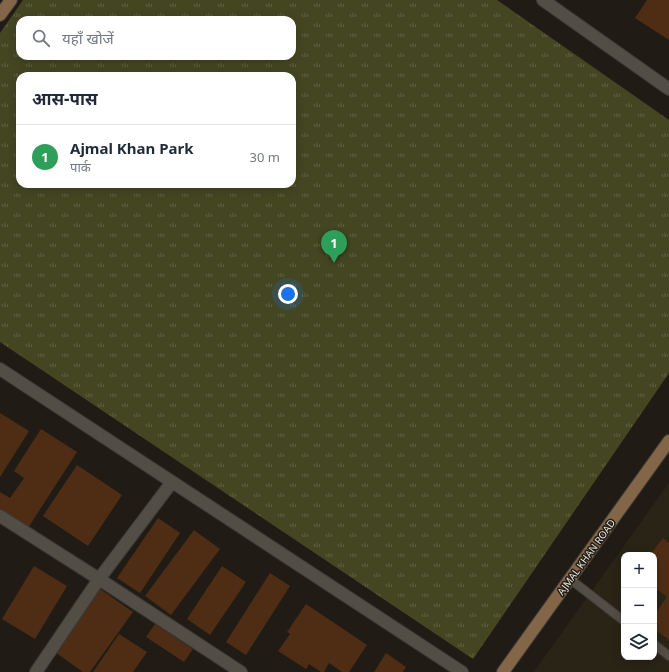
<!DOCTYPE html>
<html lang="hi">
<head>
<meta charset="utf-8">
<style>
	body { margin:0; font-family:"Noto Sans","Noto Sans Devanagari",sans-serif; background:#f6f6f7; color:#1f2937 }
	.controls { position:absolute; right:12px; bottom:12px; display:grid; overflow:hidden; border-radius:8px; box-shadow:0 2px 10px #0003 }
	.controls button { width:36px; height:36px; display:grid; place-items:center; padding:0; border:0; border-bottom:1px solid #e0e1e3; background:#fff; color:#1f2937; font:20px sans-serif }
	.you { position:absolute; left:288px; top:294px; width:14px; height:14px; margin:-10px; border:3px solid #fff; border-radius:50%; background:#1a73e8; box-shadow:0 0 0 6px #1a73e833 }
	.badge { display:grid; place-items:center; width:26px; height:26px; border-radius:50%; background:#db2777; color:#fff; font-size:13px; font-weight:700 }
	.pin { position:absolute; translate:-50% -33px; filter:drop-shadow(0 1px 2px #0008) }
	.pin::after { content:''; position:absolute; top:21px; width:14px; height:12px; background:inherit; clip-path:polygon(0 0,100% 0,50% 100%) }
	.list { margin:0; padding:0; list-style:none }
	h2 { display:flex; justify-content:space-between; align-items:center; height:52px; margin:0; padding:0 16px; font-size:17px }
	h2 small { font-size:13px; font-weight:400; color:#747a83 }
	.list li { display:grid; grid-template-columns:26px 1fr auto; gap:12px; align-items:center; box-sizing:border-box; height:64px; padding:0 16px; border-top:1px solid #e0e1e3 }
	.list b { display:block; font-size:15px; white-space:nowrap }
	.list p { margin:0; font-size:13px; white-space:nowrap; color:#747a83 }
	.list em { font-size:13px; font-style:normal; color:#747a83 }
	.icon { flex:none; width:22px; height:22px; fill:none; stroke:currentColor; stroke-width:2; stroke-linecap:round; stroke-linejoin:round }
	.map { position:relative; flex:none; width:669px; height:672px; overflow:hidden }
	.search { position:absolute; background:#fff; box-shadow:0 2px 10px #0003; left:16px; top:16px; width:280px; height:44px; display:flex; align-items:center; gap:10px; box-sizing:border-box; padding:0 14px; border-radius:12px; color:#747a83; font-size:15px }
	.panel { position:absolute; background:#fff; box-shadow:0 2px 10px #0003; left:16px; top:72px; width:280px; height:116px; border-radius:12px }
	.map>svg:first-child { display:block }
	.built { fill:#2a2417; fill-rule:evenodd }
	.park { fill:url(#park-tufts); fill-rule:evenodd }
	.building { fill:#4e2d14 }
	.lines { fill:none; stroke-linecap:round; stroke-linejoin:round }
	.lane-casing { stroke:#3a3834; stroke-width:10 }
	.street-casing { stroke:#3a3834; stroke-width:14 }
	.secondary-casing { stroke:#3a3834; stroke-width:14 }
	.lane { stroke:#524e46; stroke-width:8 }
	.street { stroke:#524e46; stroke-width:12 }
	.secondary { stroke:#836547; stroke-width:12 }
	.labels { text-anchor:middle; stroke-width:3; stroke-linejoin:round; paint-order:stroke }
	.street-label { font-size:10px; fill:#eae7e2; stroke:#201c15 }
</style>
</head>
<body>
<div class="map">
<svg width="669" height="672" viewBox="0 0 669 672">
	<defs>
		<pattern id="park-tufts" width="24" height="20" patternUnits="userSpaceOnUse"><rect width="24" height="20" fill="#444622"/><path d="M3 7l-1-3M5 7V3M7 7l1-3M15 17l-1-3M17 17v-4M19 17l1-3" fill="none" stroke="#5f6142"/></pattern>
	</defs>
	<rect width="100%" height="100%" fill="#201c15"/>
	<path class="built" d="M669,483v189h-135zM624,555h30v102h-30z"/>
	<path class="park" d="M23,0h474l172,120v253l-196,286 -473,-317v-309zM20,20h272v36h-272zM20,76h272v108h-272z"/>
	<path class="building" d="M647,0h22v40l-34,-22z
		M0,413l29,18 -29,46z
		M41,429l36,23 -49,76 -28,-17v-19l10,6 14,-20 -10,-7z
		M77,465l45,30 -34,51 -45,-30z
		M158,518l22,15 -40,60 -23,-15z
		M194,530l26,19 -49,66 -26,-19z
		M663,538l6,5v97l-15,-11v-14l13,-18 -13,-10v-32h-4z
		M34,566l33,20 -32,53 -33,-20z
		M222,566l24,16 -36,53 -23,-16z
		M270,573l20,13 -44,69 -20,-13z
		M100,589l33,23 -43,60h-7l-28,-20z
		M306,604l61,41 -18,27h-7l-13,-9 -5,9h-3l-12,-8 -3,5 -28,-18 12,-17 -3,-2z
		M155,624l38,25 -9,13 -38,-25z
		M119,634l28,18 -14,20h-40z
		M386,653l20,14 -3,5h-29z"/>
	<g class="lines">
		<g class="lane-casing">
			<path id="lane" d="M570,579l54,42
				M654,644l15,12"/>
		</g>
		<g class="street-casing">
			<path id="street" d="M543,0l126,89
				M0,369l462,303
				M0,516l99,63 142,93
				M36,672l63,-93 70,-93 4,-3"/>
		</g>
		<g class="secondary-casing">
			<path id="secondary" d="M0,15l11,-15
				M503,672l166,-231"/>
		</g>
		<use href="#lane" class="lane"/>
		<use href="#street" class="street"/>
		<use href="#secondary" class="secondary"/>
	</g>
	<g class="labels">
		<g class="street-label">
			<text transform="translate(586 557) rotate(-54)" y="4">AJMAL KHAN ROAD</text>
		</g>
	</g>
</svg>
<div class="controls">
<button>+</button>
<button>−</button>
<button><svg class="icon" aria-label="layers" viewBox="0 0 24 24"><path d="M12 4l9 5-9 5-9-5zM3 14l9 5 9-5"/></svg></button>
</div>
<div class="you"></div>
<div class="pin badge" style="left:334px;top:263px;background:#2e9e5b">1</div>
<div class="search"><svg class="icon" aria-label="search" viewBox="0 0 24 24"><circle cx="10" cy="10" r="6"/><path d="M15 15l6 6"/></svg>यहाँ खोजें</div>
<section class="panel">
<h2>आस-पास<small></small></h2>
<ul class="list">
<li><span class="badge" style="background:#2e9e5b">1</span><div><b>Ajmal Khan Park</b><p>पार्क</p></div><em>30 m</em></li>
</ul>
</section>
</div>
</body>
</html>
